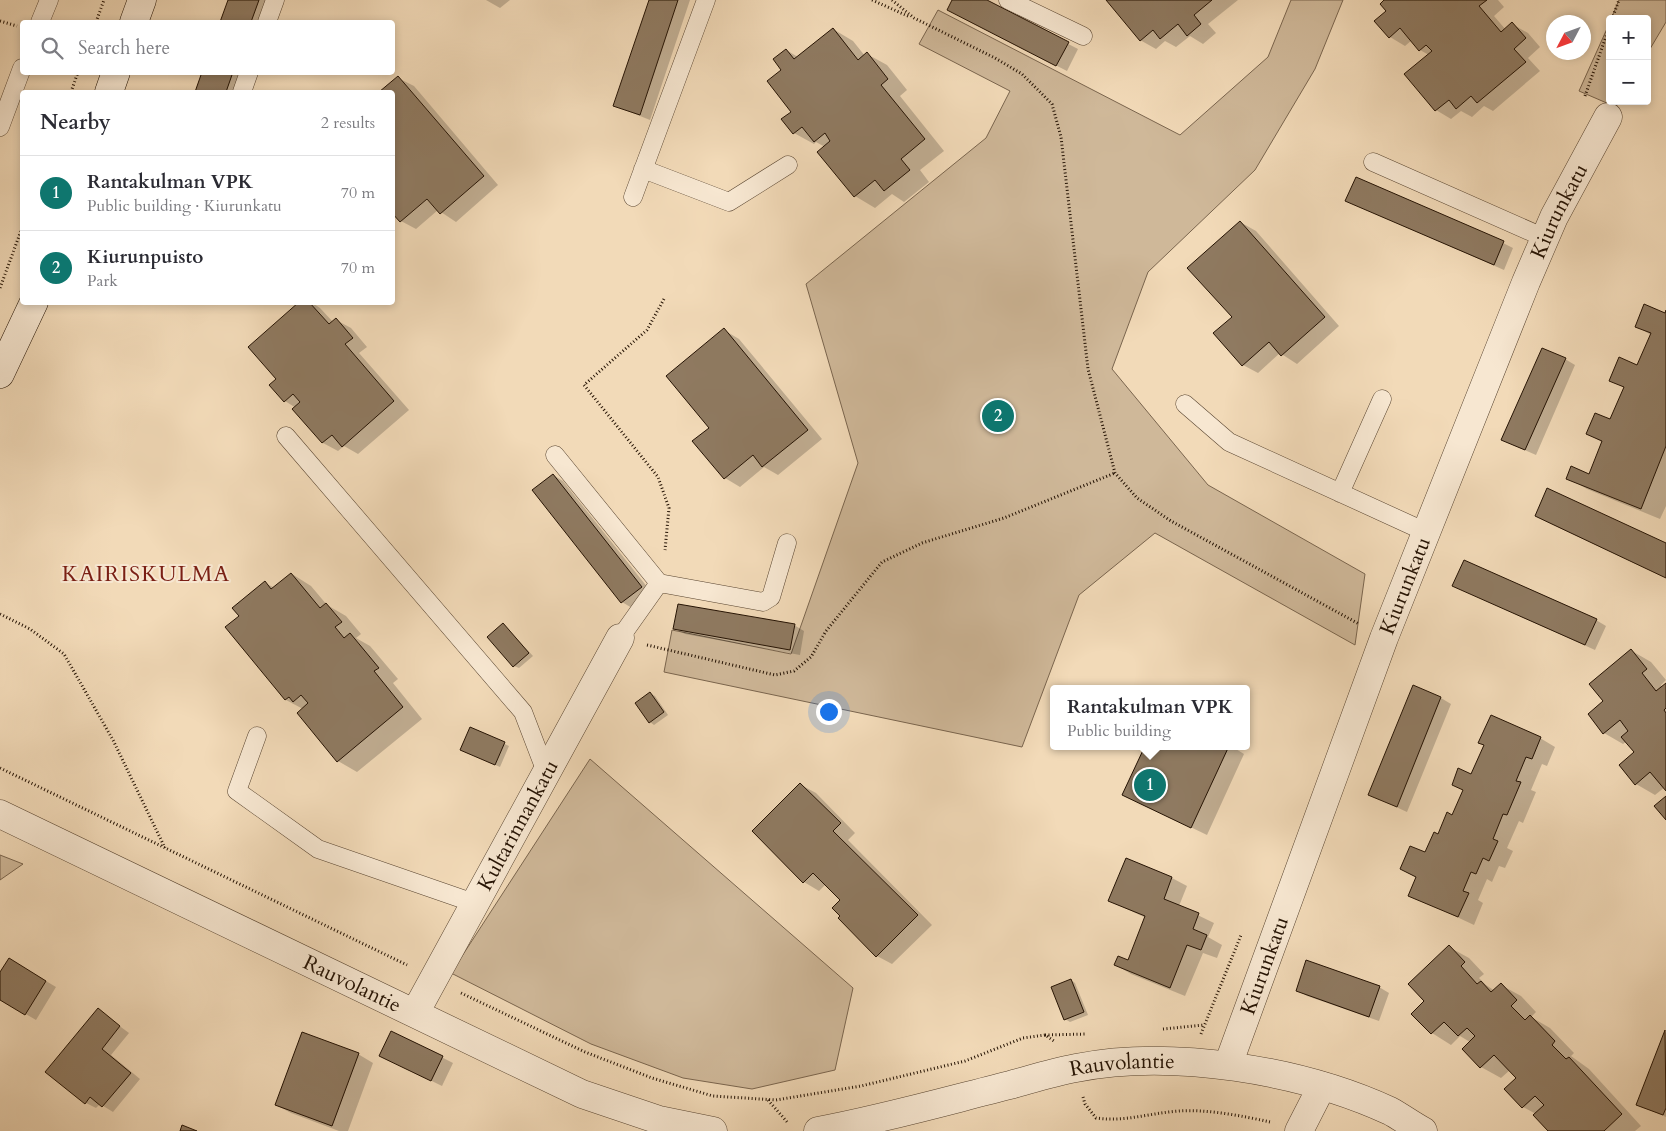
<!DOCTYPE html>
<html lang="en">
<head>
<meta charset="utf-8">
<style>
	body { margin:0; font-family:Cardo,serif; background:#f7f7f7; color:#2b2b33 }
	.controls { position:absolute; right:15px; top:15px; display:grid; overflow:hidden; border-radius:5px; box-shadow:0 2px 8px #0003 }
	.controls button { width:45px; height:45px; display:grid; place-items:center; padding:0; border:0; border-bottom:1px solid #e1e1e2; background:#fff; color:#2b2b33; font:25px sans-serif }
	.compass { position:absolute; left:1546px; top:15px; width:45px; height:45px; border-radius:50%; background:#fff; box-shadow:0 2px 8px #0003; rotate:229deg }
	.you { position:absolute; left:828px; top:711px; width:18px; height:18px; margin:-12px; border:4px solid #fff; border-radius:50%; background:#1a73e8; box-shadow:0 0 0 8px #1a73e833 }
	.badge { display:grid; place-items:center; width:32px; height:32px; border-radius:50%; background:#0f766e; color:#fff; font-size:16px; font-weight:700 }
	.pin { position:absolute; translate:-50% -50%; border:2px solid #fff; box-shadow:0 1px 5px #0006 }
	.popup { position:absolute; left:1050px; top:685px; width:200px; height:65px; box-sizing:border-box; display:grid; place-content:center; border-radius:5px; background:#fff; filter:drop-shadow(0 1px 4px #0005); font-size:16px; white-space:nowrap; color:#7c7c81 }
	.popup b { font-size:19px; color:#2b2b33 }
	.popup::after { content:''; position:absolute; left:50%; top:100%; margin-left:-10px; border:10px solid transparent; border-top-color:#fff }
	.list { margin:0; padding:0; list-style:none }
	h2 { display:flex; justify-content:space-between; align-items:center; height:65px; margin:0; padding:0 20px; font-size:21px }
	h2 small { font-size:16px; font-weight:400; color:#7c7c81 }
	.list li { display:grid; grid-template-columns:32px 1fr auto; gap:15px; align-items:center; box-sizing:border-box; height:75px; padding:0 20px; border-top:1px solid #e1e1e2 }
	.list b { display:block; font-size:19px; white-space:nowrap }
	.list p { margin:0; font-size:16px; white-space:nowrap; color:#7c7c81 }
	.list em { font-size:16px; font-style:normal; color:#7c7c81 }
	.icon { flex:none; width:28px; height:28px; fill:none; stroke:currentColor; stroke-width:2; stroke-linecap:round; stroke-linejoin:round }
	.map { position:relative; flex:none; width:1666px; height:1131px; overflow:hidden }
	.search { position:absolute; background:#fff; box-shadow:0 2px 8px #0003; left:20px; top:20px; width:375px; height:55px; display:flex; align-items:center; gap:12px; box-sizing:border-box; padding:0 18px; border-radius:5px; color:#7c7c81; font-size:19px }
	.panel { position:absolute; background:#fff; box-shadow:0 2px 8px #0003; left:20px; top:90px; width:375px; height:215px; border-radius:5px }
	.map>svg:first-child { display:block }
	.green { fill:#cfb899; stroke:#7a654e }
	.shadow { fill:#0003 }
	.building { fill:#8f7a61; stroke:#241203 }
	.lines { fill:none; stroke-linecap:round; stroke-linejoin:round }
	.lane-casing { stroke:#584430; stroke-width:19 }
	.street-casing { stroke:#584430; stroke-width:29 }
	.secondary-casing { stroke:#241203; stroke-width:29 }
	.path { stroke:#241203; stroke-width:3; stroke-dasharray:1 2.5; stroke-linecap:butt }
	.lane { stroke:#f7e7d1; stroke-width:18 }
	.street { stroke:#f7e7d1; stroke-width:28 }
	.secondary { stroke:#f7e7d1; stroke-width:28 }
	.labels { text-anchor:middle; stroke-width:4; stroke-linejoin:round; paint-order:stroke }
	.street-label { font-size:21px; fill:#241203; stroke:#f7e7d1 }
	.neighbourhood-label { font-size:22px; letter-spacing:1px; fill:#7a1f14; stroke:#f7e7d1 }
</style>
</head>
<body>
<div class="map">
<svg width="1666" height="1131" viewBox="0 0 1666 1131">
	<rect width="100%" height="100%" fill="#f2dab8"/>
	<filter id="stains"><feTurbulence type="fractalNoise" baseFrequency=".004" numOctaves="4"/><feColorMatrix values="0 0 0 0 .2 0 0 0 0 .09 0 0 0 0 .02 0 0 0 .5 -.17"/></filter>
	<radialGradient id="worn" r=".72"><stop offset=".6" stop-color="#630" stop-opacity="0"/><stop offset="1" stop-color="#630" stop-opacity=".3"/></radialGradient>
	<path class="green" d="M1291,0h52l-28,69 -60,101 -107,102 -36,97 96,116 157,89 -10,71 -200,-112 -76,62 -57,152 -358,-75 8,-42 119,24 67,-191 -52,-179 180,-146 24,-47 -91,-47 19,-34 242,125 88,-78z
		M1619,0h47v22l-19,32v-35h-36z
		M1610,22v79h9l-3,6 -37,-16z
		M590,759l263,229 -18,82 -83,19 -69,-11 -92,-34 -140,-71z
		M0,855l23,9 -23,16z"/>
	<path class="shadow" d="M229,0h42l-8,22h-42z
		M486,0h24l-10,8z
		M650,0h40l-40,120 -35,-14z
		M954,0h30l94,49 -11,22 -108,-55z
		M1107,0h131l-30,24 8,9 -13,11 -13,-8 -14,11 -11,-6 -9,8 -16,-9z
		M1386,0h112l6,7 -10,9 12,14 6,-6 16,9 12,14 -12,11 12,13 -47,40 -9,-5 -12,11 -11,-6 -10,8 -15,-9 -30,-35 23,-20 -9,-5 -8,-10 -7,6 -15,-9z
		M833,29l20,12 12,15 2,-2 20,11 20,25 -7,6 44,55 -24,19 9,12 -25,20 -12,-8 -17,14 -20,-12 -36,-44 6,-5 -9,-5 -2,2 -20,-11 -1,-21 -10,-42 3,-20 12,7z
		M203,72h42l-7,20h-42z
		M398,78l16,8 84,99 -42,37 -18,-12 -22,19 -15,-8 -9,-129h-11z
		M1347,201l156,42 10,5 -9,22z
		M1240,222l16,9 83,95 -42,38 -17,-11 -22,20 -15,-8 -9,-48z
		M301,302h10l9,6 13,14 3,-2 15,8 16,19 -8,6 50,57 -51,44 -14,-8 -6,5 -15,-8 -29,-34 2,-1 -11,-7 -14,-16 7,-6z
		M1666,313v193l-6,13 -73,-30 -19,-11 22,-2 13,-33 -15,-9 23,-13 14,-33 -14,-8 27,-13 13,-32 -15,-9z
		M724,330l15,9 83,100 -44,36 -14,-8 -24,20 -15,-9 -14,-50z
		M1565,359l10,6 -39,90 -23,-10z
		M553,475l10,6 89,112 -20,15 -10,-6 -88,-112z
		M1536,516l130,29v33l-115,-54z
		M292,574l19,12 16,19 19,11 15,18 -5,4 14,8 28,33 -5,4 29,36 -65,53 -19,-11 -35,-52 -17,-9 -59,-73 14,-11 24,-33 10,5z
		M1464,591l132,29 10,6 -11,24z
		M503,624l30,32 -14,12 -5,-2z
		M794,625l10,6 -4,24 -115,-21 -10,-5z
		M1632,651l19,11 15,18 -5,5 1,2 4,-3v105l-1,-2 -10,8 -19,-11v-31l-9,-12 -4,3 -19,-11 1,-31z
		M650,693l5,3 13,19 -14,10 -4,-3z
		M1441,698l10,6 -44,108 -37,-17z
		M470,728l39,18 -9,21 -34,-15z
		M1540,738l15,9 -8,19 -5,-2 -11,26 5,2 -13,31 -4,-2 -12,27 6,3 -8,17 -6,-2 -7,16 -5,-3 -9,21 5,3 -9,22 -64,-30 7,-17 -16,-9 25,-15 27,-37 11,-26 -11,-7z
		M1146,746h85l13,8 -37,81 -83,-40z
		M801,785l15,8 39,40 -7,7 84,85 -40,39 -15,-8 -35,-40v-16l-16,-16 -7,7 -15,-9 -50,-51z
		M1126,859l46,19 15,8 -8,20 35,17 -6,14 14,8 -5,13 -14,-5 -18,43 -54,-22 -15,-9 12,-4 18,-43 -36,-17z
		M1449,947l20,11 15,16 -5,4 7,7 9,6 6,-6 20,11 15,16 -5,5 19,11 24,25 -3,3 18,13 52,57 -6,5h-85l-14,-17 -13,-7 -17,-18 12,-11 -8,-8 -9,8 -20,-11 -11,-25 -10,-6 -9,9 -19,-12 -19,-19 13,-13z
		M9,959l47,28 -20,33 -36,-21v-25z
		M1071,980l4,3 13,32 -18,7 -5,-3z
		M1379,987l10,6 -10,28 -72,-25 -10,-6z
		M98,1010l31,23 -18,22 29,24 -27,33 -13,-8 -4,4 -10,-5z
		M1666,1031v86l-28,-12z
		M392,1032l61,31 -11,23 -51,-25z
		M358,1054l15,9 -25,68h-9l-48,-18 -15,-8z"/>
	<path class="building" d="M228,0h31l-8,22h-31z
		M649,0h29l-38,115 -27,-9z
		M952,0h35l82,42 -13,24 -109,-56z
		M1106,0h106l-18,15 7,9 -14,12 -9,-12 -18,15 -7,-9 -13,11z
		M1384,0h103l-8,6 22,26 11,-10 14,16 -12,11 12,13 -49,41 -6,-7 -15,13 -7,-9 -14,11 -31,-37 28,-23 -6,-6 -7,6 -19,-23 -11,10 -15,-17 12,-10 -6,-7z
		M833,28l25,32 9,-8 21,27 -7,6 44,54 -24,20 9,11 -26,21 -9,-11 -21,17 -37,-45 13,-11 -5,-8 -11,9 -12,-15 -9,7 -12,-15 10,-7 -24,-31 14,-11 -8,-11 13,-10 8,10z
		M202,72h31l-7,20h-31z
		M398,76l86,100 -44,38 -13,-15 -27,23 -8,-9v-121h-13z
		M1356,177l148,64 -10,24 -149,-64z
		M1240,221l85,96 -44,39 -12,-14 -27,24 -29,-33 19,-16 -45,-49z
		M299,302h10l20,22 7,-6 17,20 -8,6 49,57 -52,46 -10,-12 -10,8 -30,-34 8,-7 -7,-8 -9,8 -15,-17 7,-6 -28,-32z
		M1644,304l21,9 1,-3v136l-25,63 -75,-30 5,-13 18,8 13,-33 -16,-7 9,-21 15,6 14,-32 -15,-6 10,-24 18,8 14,-32 -16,-6z
		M724,328l84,102 -46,37 -9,-12 -29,24 -32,-38 17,-13 -43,-52z
		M1542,348l24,10 -41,92 -24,-10z
		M553,474l89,113 -21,16 -89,-113z
		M1547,488l119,55v35l-131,-62z
		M1464,560l133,59 -12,26 -133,-59z
		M291,573l29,35 6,-5 16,19 -7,5 9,11 6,-5 29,35 -5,3 29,36 -66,55 -40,-49 11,-10 -7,-8 -8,7 -4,-5 -4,3 -60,-73 14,-11 -7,-8 33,-27 6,8z
		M678,604l117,20 -5,26 -117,-21z
		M503,623l26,30 -16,14 -26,-30z
		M1631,649l16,20 -5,4 14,18 10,-8v25l-2,2 2,3v78l-16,-19 -15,13 -16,-20 15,-13 -13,-15 7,-6 -8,-11 -17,14 -15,-20 15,-13 -14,-17z
		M1413,685l28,12 -44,110 -29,-12z
		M650,692l14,20 -15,11 -14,-20z
		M1491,715l50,22 -9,22 -6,-2 -10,24 5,1 -14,33 -4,-1 -10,25 5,2 -9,20 -6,-3 -7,16 -5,-2 -8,19 6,2 -11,24 -50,-21 8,-19 -16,-8 10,-23 15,6 9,-20 4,2 9,-22 5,3 11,-25 -11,-5 6,-17 13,6 13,-29 -6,-2z
		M470,727l35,15 -10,23 -35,-15z
		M1145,746h84l-38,82 -69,-33z
		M800,783l41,40 -8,8 85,84 -42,42 -38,-39 2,-2 -8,-8 8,-8 -27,-27 -10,10 -51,-52z
		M1666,796v24l-12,-14z
		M1126,858l46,19 -8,22 35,14 -6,16 14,6 -6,15 -14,-5 -17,43 -56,-23 4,-9 10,4 17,-44 -37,-15z
		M1449,945l16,17 -4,4 16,18 4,-3 10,11 10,-9 16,17 -6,6 14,14 5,-5 25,26 -3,4 14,14 3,-2 53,57 -18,17h-56l-15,-16 11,-10 -9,-9 -13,12 -18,-19 12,-11 -22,-23 -14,13 -18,-19 13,-13 -8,-8 -9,8 -14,-14 -13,12 -20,-20 13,-13 -16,-17z
		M9,958l37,23 -21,34 -25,-15v-28z
		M1306,960l74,26 -11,31 -73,-26z
		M1071,979l13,33 -20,8 -13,-33z
		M98,1008l22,18 -18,23 29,24 -29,34 -12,-10 -5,7 -40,-32z
		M1665,1030l1,78 -3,7 -27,-10z
		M391,1031l52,25 -12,25 -52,-25z
		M302,1032l57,21 -27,73 -57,-21z
		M182,1125l15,6h-17z"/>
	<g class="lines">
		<g class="lane-casing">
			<path id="lane" d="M1008,0l75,36
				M40,22l9,-22
				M267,22l8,-22
				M242,92l7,-20
				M0,127l22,-59
				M1373,162l172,76
				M643,169l86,33 59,-37
				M633,197l73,-197
				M1185,404l44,38 197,90
				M286,436l237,276 23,60
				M555,455l104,128 -39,55
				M1340,493l42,-94
				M659,583l104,19 8,-5 16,-54
				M257,736l-20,55 81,58 156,54"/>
		</g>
		<g class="street-casing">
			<g id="street">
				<path id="s1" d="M0,814l582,280 77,26 54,11"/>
				<path id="s2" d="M415,1013l205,-375"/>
				<path id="s3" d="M1228,1065l156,-427 142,-356 28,-65 54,-100"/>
				<path id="s4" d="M818,1131c65,-12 128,-30 192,-46 22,-6 44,-13 66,-17 96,-19 225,2 314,43 11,6 22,14 33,20"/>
				<path d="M1299,1131l23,-45"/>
			</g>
		</g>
		<g class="secondary-casing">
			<path id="secondary" d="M134,22l8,-22
				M109,92l7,-20
				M0,374l34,-72"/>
		</g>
		<path class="path" d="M872,0l38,17
			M892,0l22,18 81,40 27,16 30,30 9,33 27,232 27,104 22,25 34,23 188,103
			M1612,19l7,-19
			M0,21l17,5
			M96,22l8,-22
			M71,92l7,-20
			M1585,96l25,-71
			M0,288l22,-60
			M664,299l-17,31 -63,55 74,92 11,31 -4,42
			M0,614l30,15 34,25 49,86 52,108
			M647,645l128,30 19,-4 17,-14 15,-26 56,-69 40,-19 82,-25 111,-45
			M0,768l407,197
			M461,993l124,59 67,26 61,18 63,4 85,-14 104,-25 58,-23 22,-3 9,6
			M1163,1029l41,-4
			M1201,1034l40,-99
			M1045,1035l42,-1
			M1083,1097l2,7 11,14c30,4 54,-5 83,-7 28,-2 64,5 91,11
			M768,1100l20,23"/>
		<use href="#lane" class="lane"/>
		<use href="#street" class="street"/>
		<use href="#secondary" class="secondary"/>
	</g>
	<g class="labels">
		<g class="street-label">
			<text dy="7" stroke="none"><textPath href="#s3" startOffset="916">Kiurunkatu</textPath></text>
			<text dy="7" stroke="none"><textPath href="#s3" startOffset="511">Kiurunkatu</textPath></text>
			<text dy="7" stroke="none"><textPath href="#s2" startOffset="214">Kultarinnankatu</textPath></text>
			<text dy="7" stroke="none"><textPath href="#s3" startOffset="106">Kiurunkatu</textPath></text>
			<text dy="7" stroke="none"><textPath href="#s1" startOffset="391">Rauvolantie</textPath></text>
			<text dy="7" stroke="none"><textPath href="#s4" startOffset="312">Rauvolantie</textPath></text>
		</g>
		<g class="neighbourhood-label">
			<text x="146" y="581">KAIRISKULMA</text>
		</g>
	</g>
	<rect width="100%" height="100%" filter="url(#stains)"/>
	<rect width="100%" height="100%" fill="url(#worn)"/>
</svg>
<div class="controls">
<button>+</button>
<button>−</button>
</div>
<svg class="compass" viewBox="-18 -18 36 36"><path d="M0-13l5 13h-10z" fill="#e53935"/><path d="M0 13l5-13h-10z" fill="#7c7c81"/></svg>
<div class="you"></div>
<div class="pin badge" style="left:1150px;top:785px">1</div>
<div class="popup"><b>Rantakulman VPK</b>Public building</div>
<div class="pin badge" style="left:998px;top:416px">2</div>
<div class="search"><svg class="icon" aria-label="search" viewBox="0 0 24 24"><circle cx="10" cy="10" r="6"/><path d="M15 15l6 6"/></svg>Search here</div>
<section class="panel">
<h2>Nearby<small>2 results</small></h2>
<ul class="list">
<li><span class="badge">1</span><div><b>Rantakulman VPK</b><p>Public building · Kiurunkatu</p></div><em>70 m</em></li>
<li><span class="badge">2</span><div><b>Kiurunpuisto</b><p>Park</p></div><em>70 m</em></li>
</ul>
</section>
</div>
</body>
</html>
